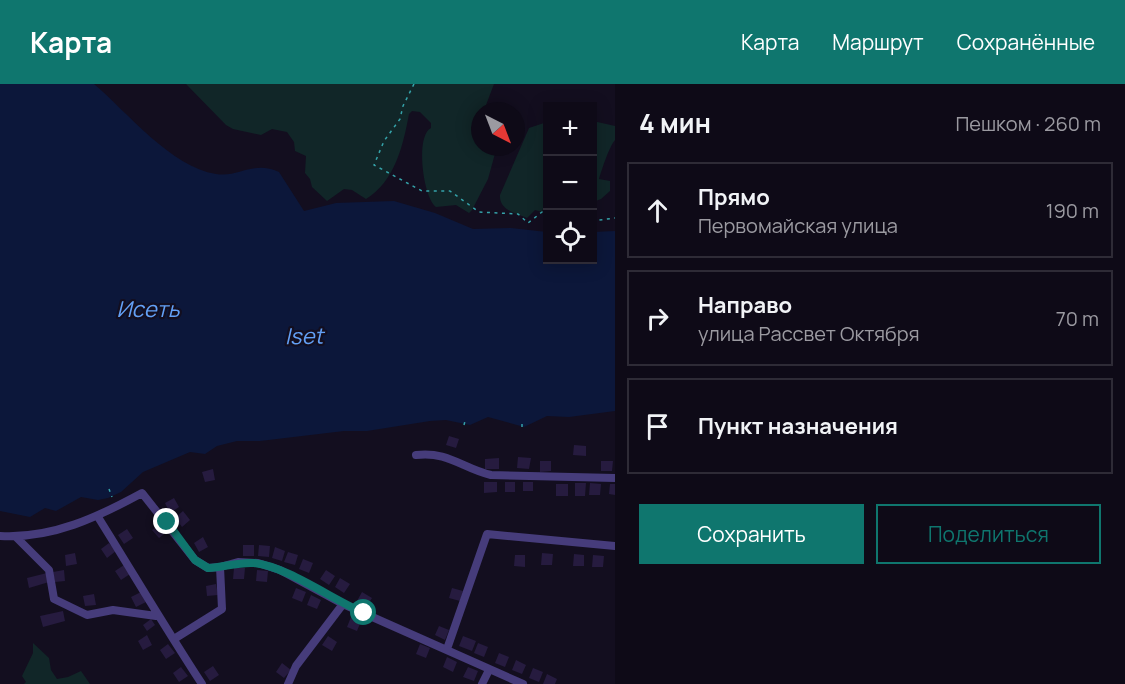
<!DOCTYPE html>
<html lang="ru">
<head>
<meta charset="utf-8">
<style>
	body { margin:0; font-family:Manrope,sans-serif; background:#171320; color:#f1f3f6 }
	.controls { position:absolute; right:18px; top:18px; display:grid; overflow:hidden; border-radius:0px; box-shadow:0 3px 15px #0003 }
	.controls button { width:54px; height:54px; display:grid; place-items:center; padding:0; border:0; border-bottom:2px solid #2e2b36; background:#0e0a17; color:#f1f3f6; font:30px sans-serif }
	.compass { position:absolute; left:471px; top:18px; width:54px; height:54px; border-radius:50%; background:#0e0a17; box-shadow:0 3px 15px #0003; rotate:138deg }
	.stop { position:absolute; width:18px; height:18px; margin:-14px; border:4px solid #0f766e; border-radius:50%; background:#fff }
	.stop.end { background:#0f766e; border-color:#fff; box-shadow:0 2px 6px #0008 }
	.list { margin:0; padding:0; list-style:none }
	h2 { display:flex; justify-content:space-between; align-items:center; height:78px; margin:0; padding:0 24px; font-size:26px }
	h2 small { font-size:20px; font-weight:400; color:#9b9aa1 }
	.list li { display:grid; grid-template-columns:39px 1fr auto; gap:18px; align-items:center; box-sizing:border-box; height:96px; margin:0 12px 12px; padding:0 12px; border:2px solid #2e2b36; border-radius:0px }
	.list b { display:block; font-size:22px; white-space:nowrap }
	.list p { margin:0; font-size:20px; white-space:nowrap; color:#9b9aa1 }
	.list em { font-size:20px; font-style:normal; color:#9b9aa1 }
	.actions { display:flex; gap:12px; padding:18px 24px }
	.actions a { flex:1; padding:14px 0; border:2px solid #0f766e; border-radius:0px; text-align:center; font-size:21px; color:#0f766e }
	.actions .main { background:#0f766e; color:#fff }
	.icon { flex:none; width:33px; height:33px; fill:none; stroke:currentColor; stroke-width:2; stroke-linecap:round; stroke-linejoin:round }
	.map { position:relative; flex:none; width:615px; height:600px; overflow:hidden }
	header { display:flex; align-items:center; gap:36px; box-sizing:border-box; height:84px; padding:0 30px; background:#0f766e; color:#fff }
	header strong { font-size:28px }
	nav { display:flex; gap:33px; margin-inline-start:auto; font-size:21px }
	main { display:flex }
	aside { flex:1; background:#0e0a17 }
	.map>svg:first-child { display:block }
	.green { fill:#112628 }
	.water { fill:#0c173a }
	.building { fill:#261b3f }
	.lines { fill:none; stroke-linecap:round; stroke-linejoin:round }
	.path { stroke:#35a3aa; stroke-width:1.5; stroke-dasharray:3 4.5; stroke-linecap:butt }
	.minor { stroke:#463c7b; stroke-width:8 }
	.route { stroke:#0f766e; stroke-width:8 }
	.labels { text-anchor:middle; stroke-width:4.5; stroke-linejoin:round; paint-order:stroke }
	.water-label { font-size:22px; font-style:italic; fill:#63a0f6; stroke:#130e1f }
</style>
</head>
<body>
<header>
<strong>Карта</strong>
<nav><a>Карта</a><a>Маршрут</a><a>Сохранённые</a></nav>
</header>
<main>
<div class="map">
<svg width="615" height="600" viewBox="0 0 615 600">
	<rect width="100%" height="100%" fill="#130e1f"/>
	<path class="green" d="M186,0h308l-8,21v6h-6v36h16v3l-8,29 -16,31 -3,3 -13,-8 -20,2c-13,-10 -21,-71 -5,-79v-5l-11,-11 -8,-1 -3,3c-6,32 -14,67 -43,85l-14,-9 -8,-1 -17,12 -15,-14 -2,-8 -5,-6 1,-17 -11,-5 -1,-9 -7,-10 -15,-3 -11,6 -28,-6 -7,-4z
		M593,37l22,5v14c-6,7 -13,29 -16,39l11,2v10l-9,8 -8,3z
		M547,38v72l-5,18 -7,-2 -8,8c-12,-5 -28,-8 -27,-23l29,-67z
		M33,559l16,15 2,12 6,9 11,-2 13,-6 9,13h-66l2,-2 -4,-6 11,-23z"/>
	<path class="water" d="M0,0h94c33,28 77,83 122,90 23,4 37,-14 63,-2l25,39 32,-8 58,-2 41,12 38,16 38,-1 36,4 1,28h44l1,-28 22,-1v180l-46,6 -22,-1 -23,11 -36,-10 -18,8 -24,-5 -16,1 -63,10h-23l-84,10h-23l-20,5 -12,8 -15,-2 -47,20 -22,20 -13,6 -10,2 -17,-3 -25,14 -11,-3 -15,9 -30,-6z"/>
	<path class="building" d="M449,352l10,3 -3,9 -10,-3z
		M574,361l12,1v10l-13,-1z
		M518,373l13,1 -2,11 -12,-1z
		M499,374v11h-14v-10z
		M540,377h11v10l-11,1z
		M601,377h12l-1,10h-11z
		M213,385l2,11 -10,2 -3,-10z
		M484,398h13v10l-13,1z
		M505,398h10v10h-10z
		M523,398h10v9h-10z
		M575,399h11l-1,13h-10z
		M590,399l11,1 -1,11h-11z
		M556,400h12v12h-12z
		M610,400h5v11l-6,-1z
		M174,414l5,9 -9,6 -5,-10z
		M183,427l7,9 -8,7 -7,-9z
		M161,439l6,9 -8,6 -7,-8z
		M127,445l6,9 -9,6 -6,-9z
		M203,453l5,10 -9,5 -5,-9z
		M109,459l7,8 -9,7 -6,-9z
		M243,461h11v11h-11z
		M259,461l11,1 -1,11 -11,-1z
		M275,463l10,4 -3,10 -10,-3z
		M288,468l10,3 -3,10 -11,-3z
		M75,469l2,11 -11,2 -1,-11z
		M542,469l11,1 -1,11h-11z
		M574,470l10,1v11h-11z
		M515,471h10v12l-11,-1z
		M593,471l11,1 -1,11h-11z
		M303,475l10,4 -4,10 -10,-4z
		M124,481l6,9 -9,6 -6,-9z
		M234,484h11l-1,11h-11z
		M64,486l1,11 -10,1 -2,-10z
		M257,486l11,1 -1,11 -11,-1z
		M326,486l9,6 -6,9 -9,-6z
		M47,489l2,9 -20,6 -2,-10z
		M340,494l10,6 -6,9 -9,-6z
		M216,500l2,11 -11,1 -1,-10z
		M296,504l10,4 -4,10 -10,-4z
		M452,504l11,3 -3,10 -11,-3z
		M141,508l5,10 -10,5 -5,-10z
		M362,508l10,6 -6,9 -9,-6z
		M94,510l2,11 -11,1 -2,-10z
		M311,511l10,5 -4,9 -10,-4z
		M63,527l2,10 -22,6 -3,-11z
		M351,533l10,4 -4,10 -10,-4z
		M151,535l4,6 -8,6 -4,-6z
		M439,542l10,4 -4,10 -10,-5z
		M147,551l5,10 -9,5 -5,-9z
		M328,552l9,6 -5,9 -10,-6z
		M463,552l13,5 -4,10 -13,-5z
		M478,559l10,4 -4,10 -10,-4z
		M168,560l7,9 -9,6 -6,-9z
		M420,560l10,4 -4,10 -10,-4z
		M499,569l10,4 -4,10 -10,-4z
		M447,573l10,5 -4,10 -10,-5z
		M516,576l10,5 -4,9 -10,-4z
		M282,579l9,7 -7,8 -8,-6z
		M213,582l6,9 -9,6 -6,-9z
		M181,583l7,9 -9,6 -6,-9z
		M468,583l10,4 -4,10 -11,-4z
		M533,584l10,4 -4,10 -10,-4z
		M547,590l10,5 -2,5h-12z"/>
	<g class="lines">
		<path class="path" d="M414,0l-11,22 -3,13 -16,22 -10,24 48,26h28l29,21 39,2 10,9 14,-11 6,6
			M592,137l23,-3
			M464,341l1,-4
			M522,343v-6
			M109,405l3,8"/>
		<path class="minor" d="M416,371c32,-4 46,13 75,20l124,3
			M98,433c35,56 68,112 104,167
			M0,452c52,3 98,-19 142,-43l53,67 13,8 12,-1
			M16,453l33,33 5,29 33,16 26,-5 43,6
			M174,555l48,-30 -2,-42 18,-5 20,1 22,7 63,34 180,80
			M447,565l40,-115 128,12
			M288,600l8,-18 47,-62
			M482,600l7,-14"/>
	</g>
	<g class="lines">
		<path class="route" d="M167,438l28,38 13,8c16,-1 30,-6 46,-5 32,3 79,37 110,50"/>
	</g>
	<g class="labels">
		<g class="water-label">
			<text x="148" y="233">Исеть</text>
			<text transform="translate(304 252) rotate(-1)" y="8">Iset</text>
		</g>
	</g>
</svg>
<div class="controls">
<button>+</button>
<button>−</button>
<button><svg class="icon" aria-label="locate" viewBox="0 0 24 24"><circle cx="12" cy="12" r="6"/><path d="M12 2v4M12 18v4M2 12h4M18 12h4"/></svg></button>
</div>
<svg class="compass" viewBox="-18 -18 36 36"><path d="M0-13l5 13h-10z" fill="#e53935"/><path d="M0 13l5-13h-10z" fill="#9b9aa1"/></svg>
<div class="stop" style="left:364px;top:529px"></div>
<div class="stop end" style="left:167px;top:438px"></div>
</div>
<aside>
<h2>4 мин<small>Пешком · 260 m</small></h2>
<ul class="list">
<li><svg class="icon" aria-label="ahead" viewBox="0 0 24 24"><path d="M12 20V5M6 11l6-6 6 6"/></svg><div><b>Прямо</b><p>Первомайская улица</p></div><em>190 m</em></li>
<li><svg class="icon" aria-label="right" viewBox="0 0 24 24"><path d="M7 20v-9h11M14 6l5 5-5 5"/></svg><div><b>Направо</b><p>улица Рассвет Октября</p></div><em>70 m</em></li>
<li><svg class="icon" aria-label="arrive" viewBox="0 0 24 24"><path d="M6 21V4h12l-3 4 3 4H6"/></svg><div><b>Пункт назначения</b></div></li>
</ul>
<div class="actions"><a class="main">Сохранить</a><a>Поделиться</a></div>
</aside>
</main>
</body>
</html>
